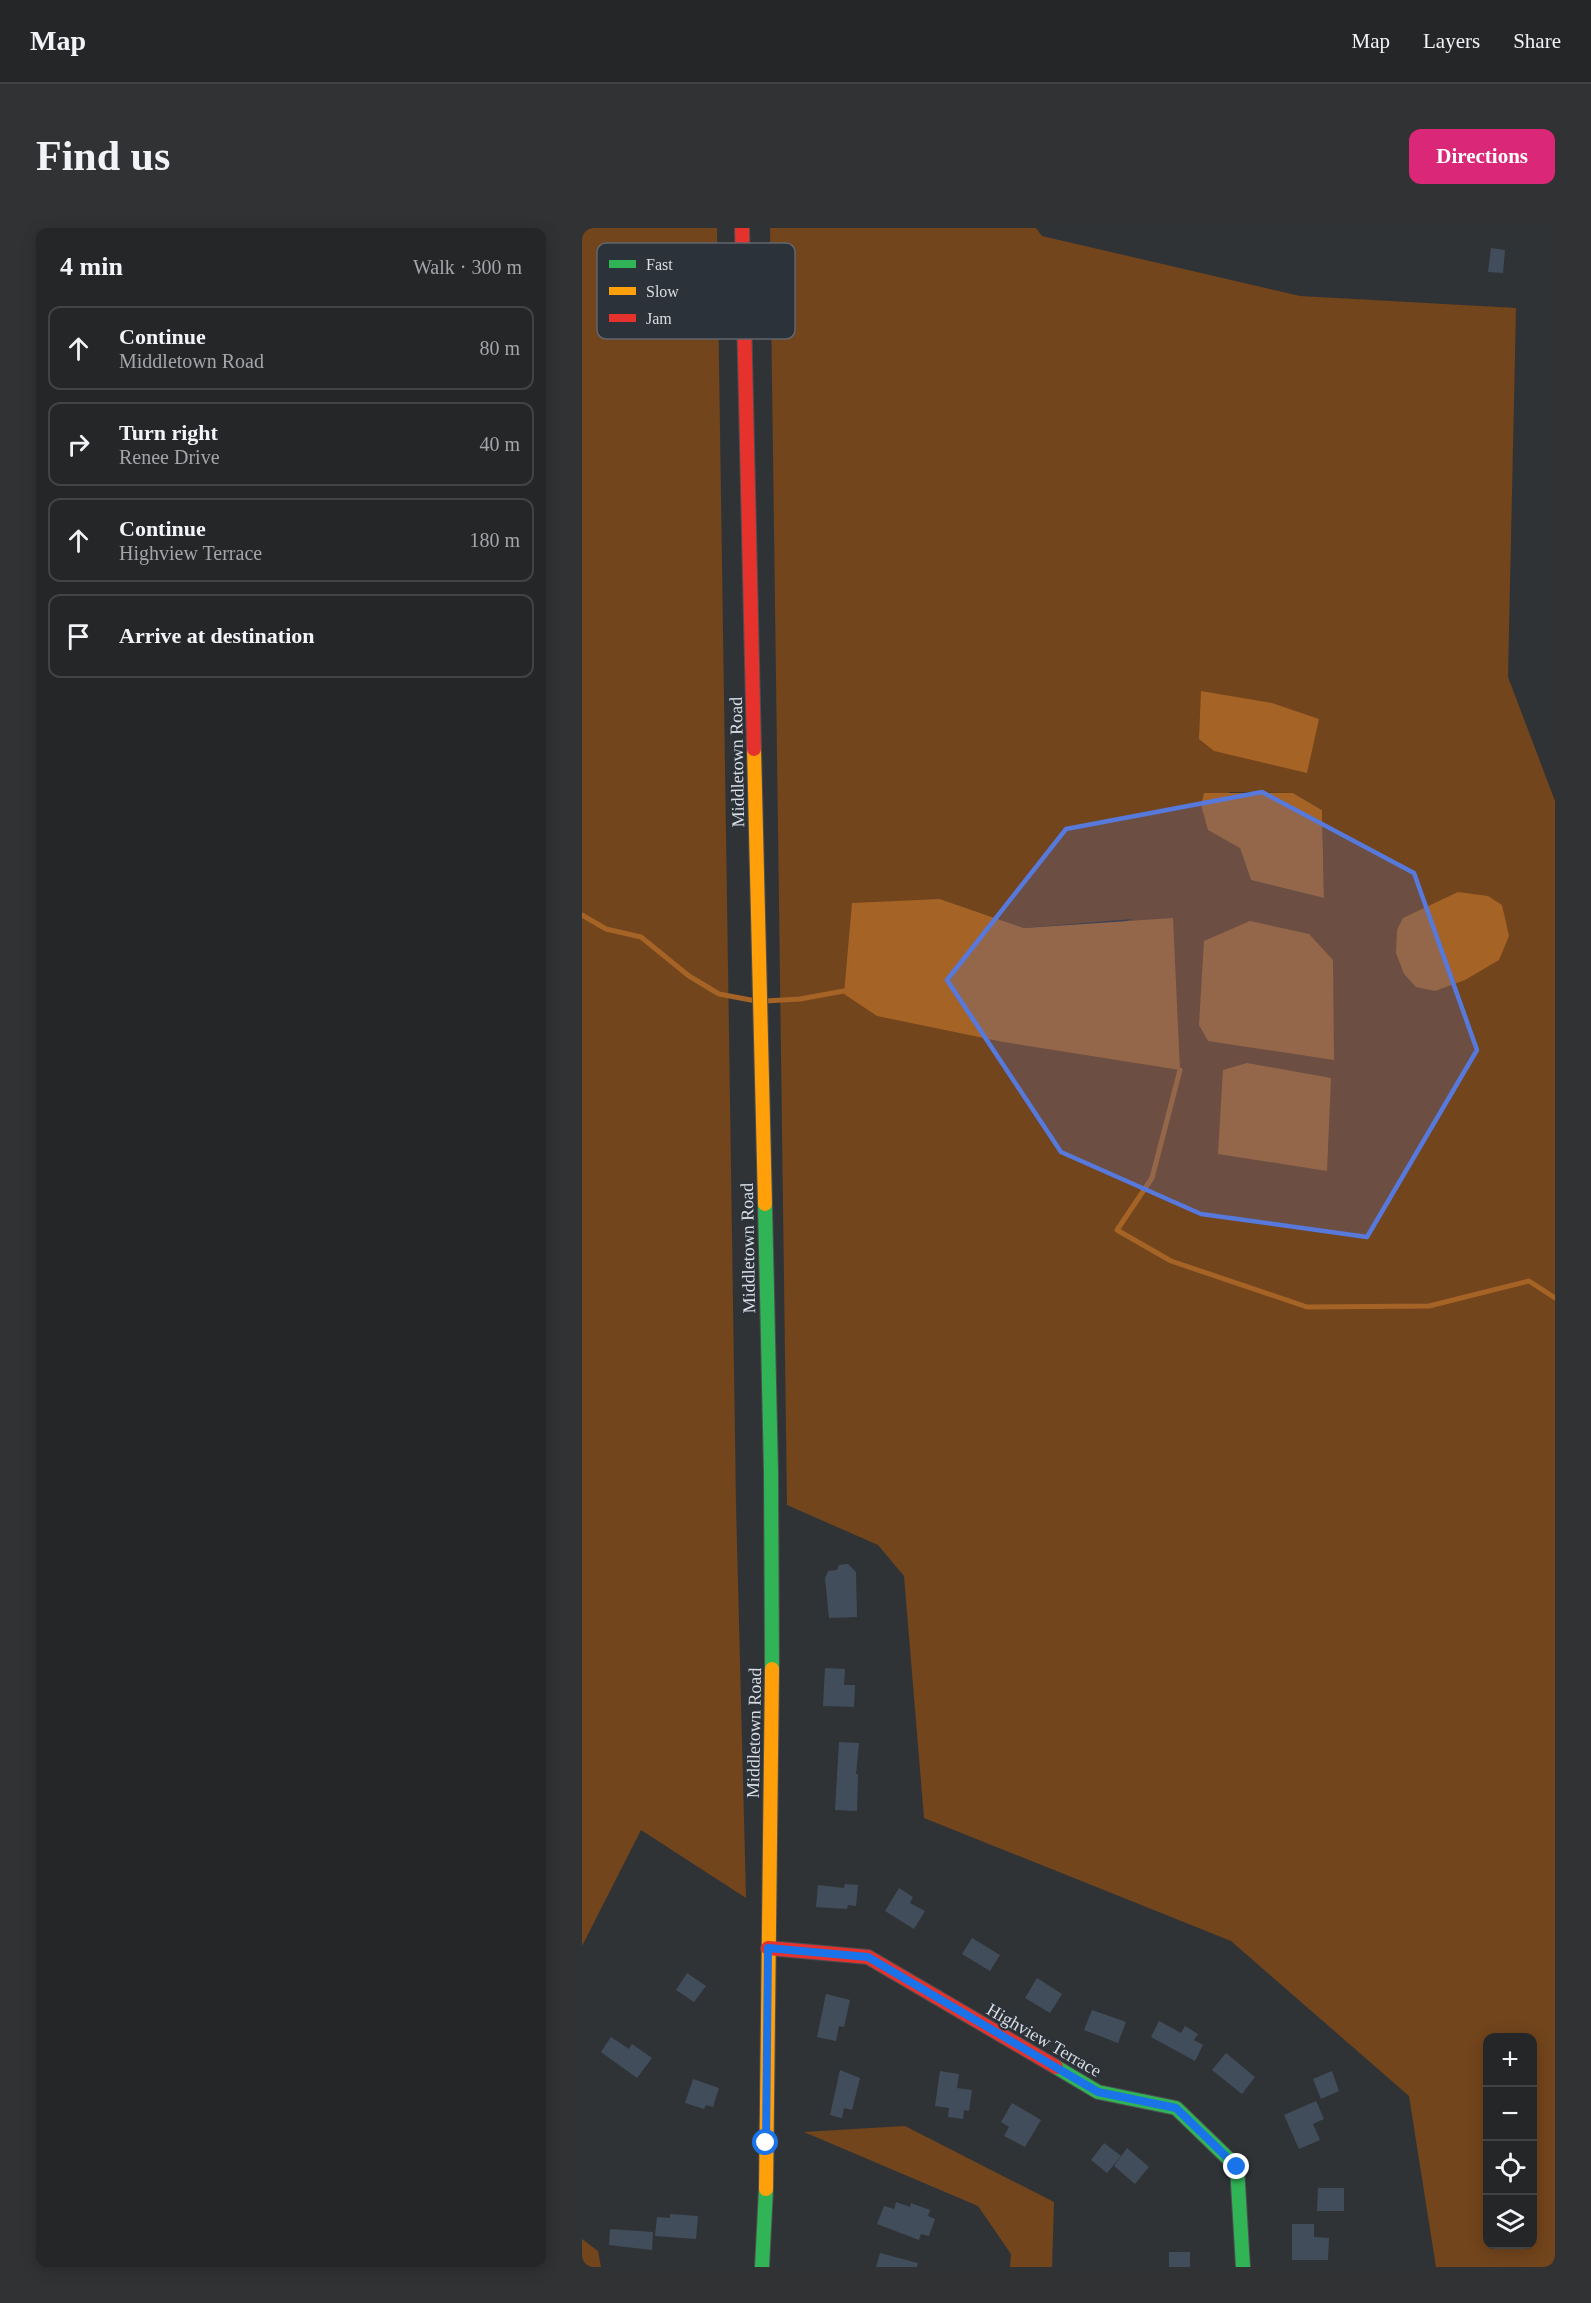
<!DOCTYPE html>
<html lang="en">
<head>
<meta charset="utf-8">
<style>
	body { margin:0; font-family:"Times New Roman",serif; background:#303234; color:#f1f3f6 }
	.controls { position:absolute; right:18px; bottom:18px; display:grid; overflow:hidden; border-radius:12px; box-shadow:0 3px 15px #0003 }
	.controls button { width:54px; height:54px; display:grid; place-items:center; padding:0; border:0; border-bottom:2px solid #414345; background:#242628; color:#f1f3f6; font:30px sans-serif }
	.stop { position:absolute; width:18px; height:18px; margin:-14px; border:4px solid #1a73e8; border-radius:50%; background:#fff }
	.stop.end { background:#1a73e8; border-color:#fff; box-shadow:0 2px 6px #0008 }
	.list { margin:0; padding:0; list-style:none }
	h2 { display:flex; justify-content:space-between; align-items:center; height:78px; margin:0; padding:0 24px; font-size:26px }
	h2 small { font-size:20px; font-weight:400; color:#a3a5a8 }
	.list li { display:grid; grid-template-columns:39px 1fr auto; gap:18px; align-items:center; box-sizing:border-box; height:84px; margin:0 12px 12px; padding:0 12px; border:2px solid #414345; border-radius:12px }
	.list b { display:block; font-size:22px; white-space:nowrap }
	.list p { margin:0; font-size:20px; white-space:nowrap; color:#a3a5a8 }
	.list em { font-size:20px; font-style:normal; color:#a3a5a8 }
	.icon { flex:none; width:33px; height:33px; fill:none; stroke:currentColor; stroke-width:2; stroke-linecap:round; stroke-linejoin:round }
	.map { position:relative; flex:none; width:973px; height:2039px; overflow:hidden; border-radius:12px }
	header { display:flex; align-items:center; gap:36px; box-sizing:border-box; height:84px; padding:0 30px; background:#242628; border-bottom:2px solid #414345 }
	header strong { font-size:28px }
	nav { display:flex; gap:33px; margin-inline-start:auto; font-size:21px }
	.intro { display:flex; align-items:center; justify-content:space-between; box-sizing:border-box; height:144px; padding:0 36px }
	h1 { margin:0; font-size:42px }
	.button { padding:15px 27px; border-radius:12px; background:#db2777; color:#fff; font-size:21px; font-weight:700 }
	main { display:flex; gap:36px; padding:0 36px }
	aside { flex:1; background:#242628; border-radius:12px; box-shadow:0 3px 15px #0003 }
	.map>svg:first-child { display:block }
	.green { fill:#72451c; fill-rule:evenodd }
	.water { fill:#a56326 }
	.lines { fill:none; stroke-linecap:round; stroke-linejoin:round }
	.stream { stroke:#a56326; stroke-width:5 }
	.building { fill:#424d5b }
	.fast-casing { stroke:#4c4e51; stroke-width:16 }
	.slow-casing { stroke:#4c4e51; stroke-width:16 }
	.jam-casing { stroke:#4c4e51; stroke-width:16 }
	.fast { stroke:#30b455; stroke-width:14 }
	.slow { stroke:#ff9f0a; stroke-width:14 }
	.jam { stroke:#e5322d; stroke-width:14 }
	.route { stroke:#1a73e8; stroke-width:8 }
	.marked { fill:#5679db; fill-opacity:0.2; stroke:#5679db; stroke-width:4.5; stroke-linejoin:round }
	.labels { text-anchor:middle; stroke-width:4.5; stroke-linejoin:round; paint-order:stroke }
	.street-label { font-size:18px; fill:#dadee3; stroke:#2c323a }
	.key { fill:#2c323a; stroke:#60666d; stroke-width:1.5 }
	.key-label { font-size:16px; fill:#dadee3 }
</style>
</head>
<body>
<header>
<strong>Map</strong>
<nav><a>Map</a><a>Layers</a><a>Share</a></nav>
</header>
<div class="intro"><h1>Find us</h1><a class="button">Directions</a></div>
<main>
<aside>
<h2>4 min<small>Walk · 300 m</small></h2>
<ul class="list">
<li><svg class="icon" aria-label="ahead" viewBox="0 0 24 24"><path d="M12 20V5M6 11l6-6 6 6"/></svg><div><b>Continue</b><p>Middletown Road</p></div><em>80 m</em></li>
<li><svg class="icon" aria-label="right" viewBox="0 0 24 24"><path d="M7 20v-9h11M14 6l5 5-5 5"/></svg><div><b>Turn right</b><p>Renee Drive</p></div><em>40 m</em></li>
<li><svg class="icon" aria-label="ahead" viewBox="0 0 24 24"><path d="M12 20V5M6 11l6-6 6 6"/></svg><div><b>Continue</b><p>Highview Terrace</p></div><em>180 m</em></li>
<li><svg class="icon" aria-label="arrive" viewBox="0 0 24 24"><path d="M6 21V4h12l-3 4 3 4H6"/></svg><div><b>Arrive at destination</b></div></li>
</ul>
</aside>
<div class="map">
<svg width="973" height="2039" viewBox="0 0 973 2039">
	<rect width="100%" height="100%" fill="#303336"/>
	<path class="green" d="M0,0h135l19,1277 10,393 -105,-68 -59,116z
		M188,0h266l6,8 258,60 216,12 -8,369 47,124v1466h-119l-27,-171 -178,-155 -307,-123 -20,-242 -26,-31 -91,-40zM647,564l64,1 29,17 2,88 -73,-18 -11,-32zM358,671l84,29 109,-9 -289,75zM906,1810h45v206h-45z
		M323,1898l149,76 -2,65h-42l1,-13 -33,-48 -174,-74z
		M0,2011l16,12 3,16h-19z"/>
	<path class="water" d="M619,463l71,12 47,16 -12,54 -93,-22 -15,-12z
		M622,565h89l29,17 2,88 -73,-18 -11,-32 -32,-18 -7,-25z
		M876,664l30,4 14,9 7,31 -10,24 -34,20 -30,11 -19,-4 -12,-13 -8,-21 1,-23 6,-12z
		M358,671l84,29 149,-10 7,152 -177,-28 -126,-26 -33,-22 8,-91z
		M668,693l59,13 24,26 1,100 -126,-19 -9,-16 5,-84z
		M665,835l84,15 -4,93 -109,-17 5,-84z"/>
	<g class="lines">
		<path class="stream" d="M0,687l24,14 35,8 48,39 30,18 37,7
			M183,773l35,-2 44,-8
			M598,842l-28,108 -35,52 54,31 136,46 122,-1 100,-25 26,17"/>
	</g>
	<path class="building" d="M909,20l14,2 -2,23 -15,-1z
		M266,1336l8,8 1,45 -28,1 -4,-40 3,-7 9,-1 2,-5z
		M243,1440l20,1 -1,16h11l-1,22 -31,-1z
		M257,1514l20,1 -3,31h2l-1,37 -22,-1z
		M263,1656l13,1 -2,21 -8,-1 -1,4 -31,-2 2,-22 26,3z
		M317,1660l14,9 -3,6 15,8 -11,18 -29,-18z
		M390,1710l28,17 -10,16 -28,-17z
		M105,1745l19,13 -12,16 -18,-12z
		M455,1750l25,16 -12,19 -25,-15z
		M244,1766l24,6 -6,27 -5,-1 -3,15 -19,-4z
		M510,1782l34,12 -8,21 -34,-13z
		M577,1793l22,12 4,-7 13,8 -4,6 9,5 -8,16 -44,-24z
		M29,1809l18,12 3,-5 20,14 -15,20 -36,-26z
		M644,1825l29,24 -13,17 -30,-24z
		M258,1842l20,8 -8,32 -8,-2 -2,10 -12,-3z
		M358,1843l19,3 -2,14 15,2 -3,21 -5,-1 -1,9 -15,-2 1,-9 -14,-2z
		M750,1843l7,20 -18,8 -8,-20z
		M111,1851l26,9 -6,19 -7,-2 -2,4 -19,-6z
		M734,1873l8,18 -11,5 7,16 -21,9 -15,-34z
		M430,1875l29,17 -16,27 -21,-11 5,-9 -8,-5z
		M522,1915l17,13 -14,17 -16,-13z
		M545,1920l22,19 -14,17 -21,-18z
		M736,1960h26v23h-27z
		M314,1974l14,5 1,-4 19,7 -2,6 7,3 -6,17 -8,-2 -2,6 -42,-16 7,-18 10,3z
		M88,1986l28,2 -2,23 -41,-3 2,-19 13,1z
		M710,1996h22v13l15,1 -1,22h-36z
		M28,2001l43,3 -1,18 -43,-5z
		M587,2024h21v15h-21z
		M298,2025l38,10 -1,4h-41z"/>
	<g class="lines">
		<g class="fast-casing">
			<path id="fast" d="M183,976l6,268 1,197
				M474,1839l42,25 78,16 61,59 6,100
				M180,2039l4,-78"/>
		</g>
		<g class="slow-casing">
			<path id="slow" d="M172,521l11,455
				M184,1961l6,-520"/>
		</g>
		<g class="jam-casing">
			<path id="jam" d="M160,0l12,521
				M186,1720l100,9 188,110"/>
		</g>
		<use href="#fast" class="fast"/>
		<use href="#slow" class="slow"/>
		<use href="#jam" class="jam"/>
	</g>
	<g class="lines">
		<path class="route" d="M184,1915l2,-195 100,9 230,135 78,16 61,59"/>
	</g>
	<path class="marked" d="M680,564l152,81 63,177 -110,187 -166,-23 -140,-62 -114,-172 119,-151z"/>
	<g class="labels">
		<g class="street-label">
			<text transform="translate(155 534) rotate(-91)" y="6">Middletown Road</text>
			<text transform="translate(166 1020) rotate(-91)" y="6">Middletown Road</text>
			<text transform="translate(172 1505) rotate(-89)" y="6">Middletown Road</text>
			<text transform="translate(462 1812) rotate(30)" y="6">Highview Terrace</text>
		</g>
	</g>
	<rect x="15" y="15" width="198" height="96" rx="9" class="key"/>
	<rect x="27" y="32" width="27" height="8" fill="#30b455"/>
	<rect x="27" y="59" width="27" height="8" fill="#ff9f0a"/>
	<rect x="27" y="86" width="27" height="8" fill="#e5322d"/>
	<g class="key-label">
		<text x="64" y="42">Fast</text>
		<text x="64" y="69">Slow</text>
		<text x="64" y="96">Jam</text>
	</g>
</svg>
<div class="controls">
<button>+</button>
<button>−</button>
<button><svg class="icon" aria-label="locate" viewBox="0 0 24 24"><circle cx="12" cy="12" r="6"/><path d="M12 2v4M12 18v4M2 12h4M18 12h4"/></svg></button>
<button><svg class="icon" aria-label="layers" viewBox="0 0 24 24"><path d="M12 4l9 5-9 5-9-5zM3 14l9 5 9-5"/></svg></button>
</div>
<div class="stop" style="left:184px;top:1915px"></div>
<div class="stop end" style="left:655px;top:1939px"></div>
</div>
</main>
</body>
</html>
